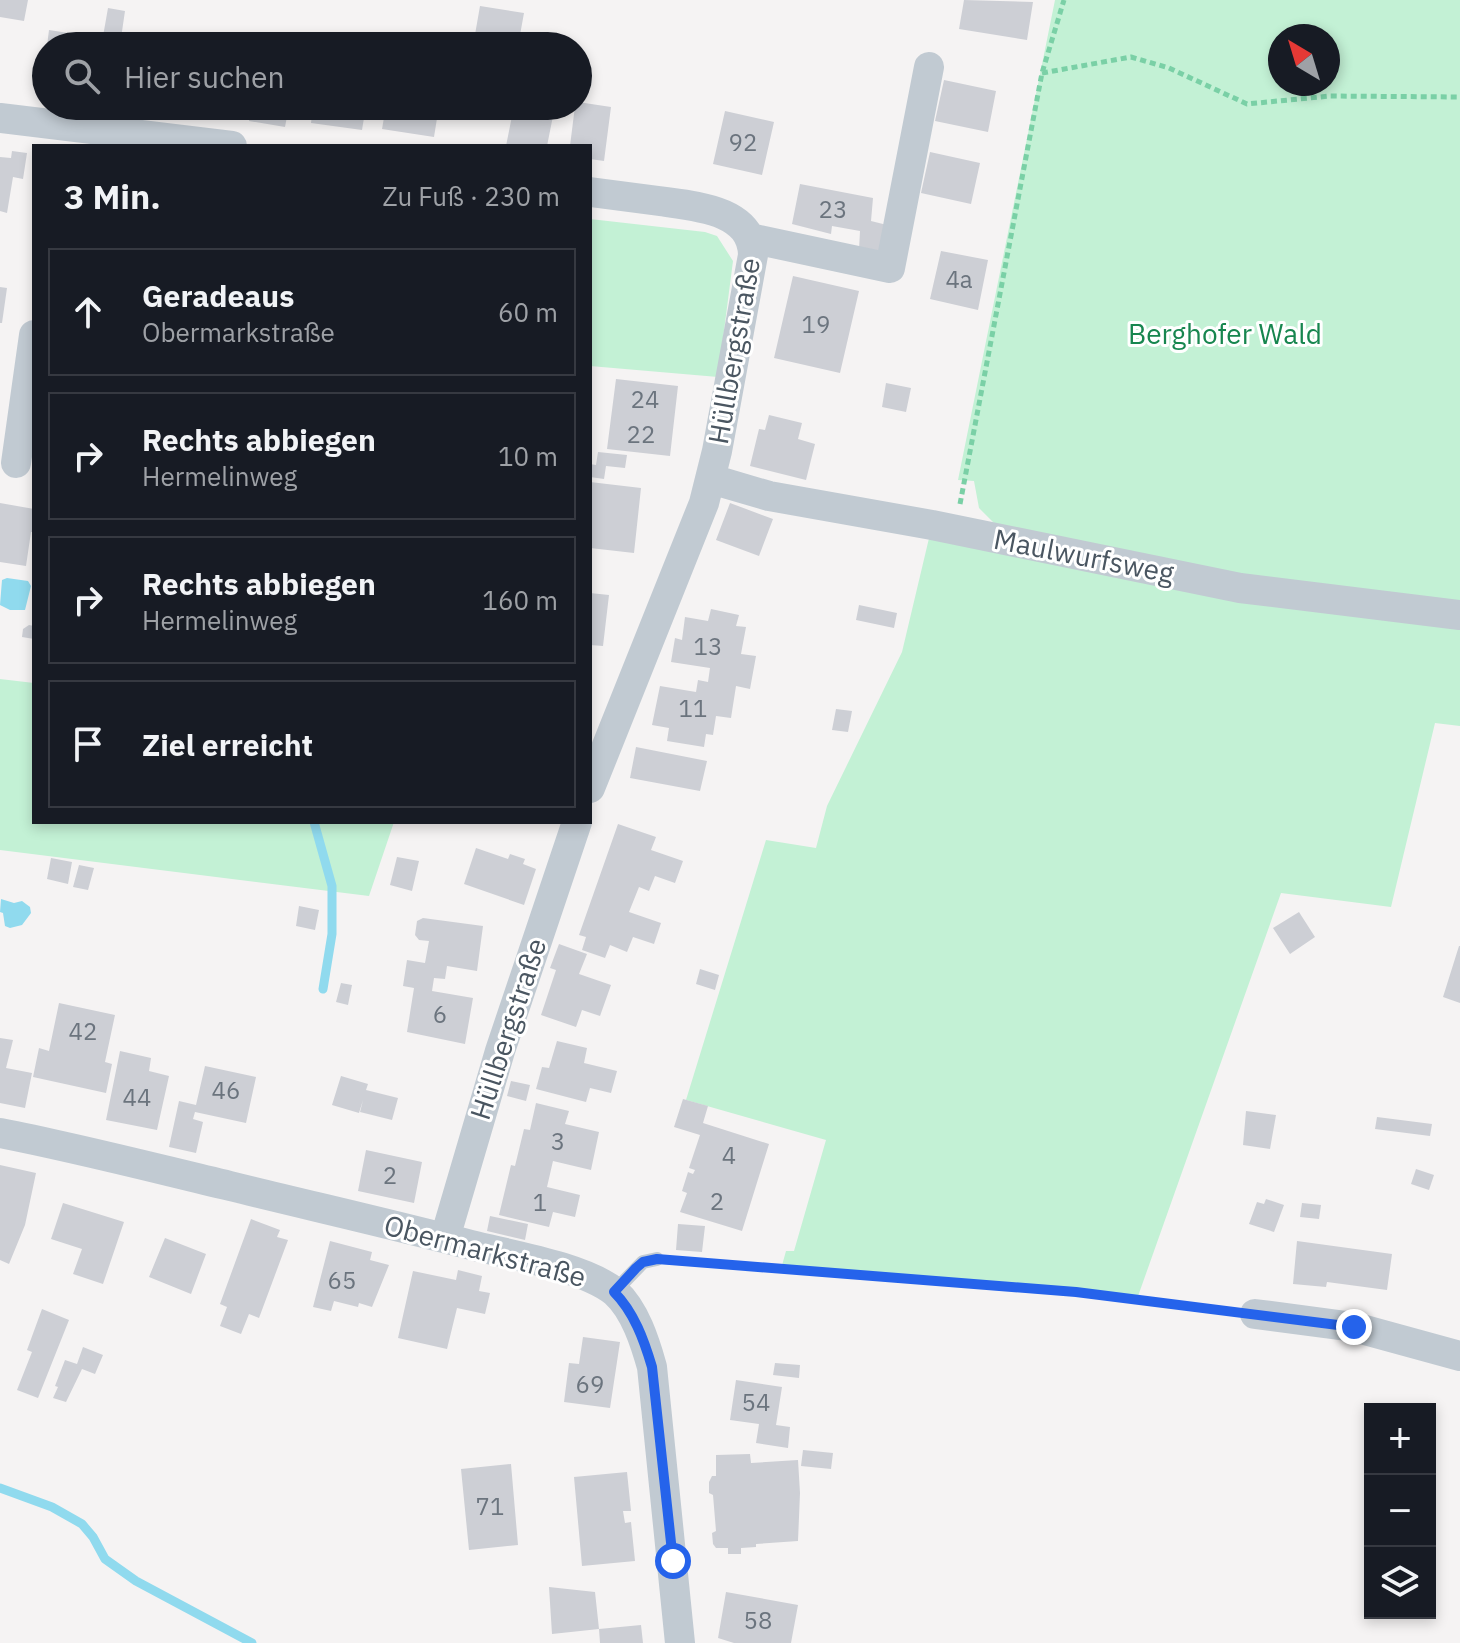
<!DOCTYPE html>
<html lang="de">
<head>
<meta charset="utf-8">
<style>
	body { margin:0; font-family:"IBM Plex Sans",sans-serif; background:#20242c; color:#f1f3f6 }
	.controls { position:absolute; right:24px; bottom:24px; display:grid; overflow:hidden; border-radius:0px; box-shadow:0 4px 12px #0003 }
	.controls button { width:72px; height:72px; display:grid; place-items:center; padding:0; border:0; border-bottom:2px solid #363941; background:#171b24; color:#f1f3f6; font:40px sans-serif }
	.compass { position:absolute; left:1268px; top:24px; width:72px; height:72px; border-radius:50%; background:#171b24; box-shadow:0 4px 12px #0003; rotate:322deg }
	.stop { position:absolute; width:24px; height:24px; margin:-18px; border:6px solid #2563eb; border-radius:50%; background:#fff }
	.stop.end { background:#2563eb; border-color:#fff; box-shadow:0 2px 8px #0008 }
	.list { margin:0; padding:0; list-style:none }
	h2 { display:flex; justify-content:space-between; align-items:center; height:104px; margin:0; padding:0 32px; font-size:34px }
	h2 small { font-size:26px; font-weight:400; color:#9ea1a6 }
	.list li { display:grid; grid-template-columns:52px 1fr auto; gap:24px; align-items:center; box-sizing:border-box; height:128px; margin:0 16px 16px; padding:0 16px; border:2px solid #363941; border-radius:0px }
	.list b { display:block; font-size:30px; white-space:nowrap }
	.list p { margin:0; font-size:26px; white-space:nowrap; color:#9ea1a6 }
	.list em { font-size:26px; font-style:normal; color:#9ea1a6 }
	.icon { flex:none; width:44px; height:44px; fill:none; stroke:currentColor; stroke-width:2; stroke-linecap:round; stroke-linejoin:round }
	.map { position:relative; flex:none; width:1460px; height:1643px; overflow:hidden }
	.search { position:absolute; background:#171b24; box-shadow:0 4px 12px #0003; left:32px; top:32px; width:560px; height:88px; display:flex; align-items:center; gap:20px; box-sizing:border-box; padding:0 28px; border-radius:44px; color:#9ea1a6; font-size:30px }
	.panel { position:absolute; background:#171b24; box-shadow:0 4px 12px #0003; left:32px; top:144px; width:560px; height:680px; border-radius:0px }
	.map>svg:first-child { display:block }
	.green { fill:#c3f1d5; fill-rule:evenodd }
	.water { fill:#90daee }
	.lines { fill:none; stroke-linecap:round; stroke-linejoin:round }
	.stream { stroke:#90daee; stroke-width:9 }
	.building { fill:#cdcfd5 }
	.path { stroke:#7ad0a6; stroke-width:5; stroke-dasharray:6 4; stroke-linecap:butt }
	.service { stroke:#c1cad2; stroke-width:14 }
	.minor { stroke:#c1cad2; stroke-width:30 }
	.route { stroke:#2563eb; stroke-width:10 }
	.labels { text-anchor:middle; stroke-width:6; stroke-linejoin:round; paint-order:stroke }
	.number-label { font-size:24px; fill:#6b747e }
	.park-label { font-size:28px; fill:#17864f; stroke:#fff }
	.street-label { font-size:28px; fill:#4a5661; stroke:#fff }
</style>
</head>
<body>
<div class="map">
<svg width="1460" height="1643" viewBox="0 0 1460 1643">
	<rect width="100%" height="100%" fill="#f5f3f3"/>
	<path class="green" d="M1055,0h405v606l-219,-29 -247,-54 -15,-15 -5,-27 -16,-1zM1280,36h48v48h-48z
		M590,219l115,13 12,4 16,25 -15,116 -128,-11z
		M930,534l530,89v103l-25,-3 -44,184 -110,-14 -144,406 -356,-30 5,-18h8l32,-111 -140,-40 80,-260 50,8 11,-42 75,-154z
		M0,679l34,4v139h360l-25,74 -369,-46z"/>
	<path class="water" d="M7,578l21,3 3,5 -6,24h-15l-10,-5 2,-25z
		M1,899l13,4 8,-2 8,6 1,6 -9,12 -12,3 -5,-2 -2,-13 -3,-1z"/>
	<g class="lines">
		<path class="stream" d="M314,822l18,64v48l-9,55
			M0,1488l52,19 30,17 11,13 12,22 31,22 116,62"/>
	</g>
	<path class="building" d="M0,0h28l-4,21 -24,-4z
		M964,0l69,2 -6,38 -68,-11z
		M480,6l44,7 -6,33h-45z
		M108,8l17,3 -5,34 -18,-3z
		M49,30l45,7 -2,9h-45z
		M44,61h2v30l-6,-1z
		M944,80l52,11 -8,41 -53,-11z
		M578,102l33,5 -7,54 -14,-2v-13h-20l5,-40h3z
		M251,106h38l-4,21 -36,-6z
		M313,106h53l-4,24 -51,-7z
		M386,106h53l-5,31 -52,-8z
		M514,106h41l-8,40h-41z
		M725,111l49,11 -12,53 -49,-11z
		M12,151l15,2 -4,26 -10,-2 -6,36 -7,-2v-54l11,1z
		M930,152l50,11 -9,41 -50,-11z
		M800,184l73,14 -2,23 16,4 -3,32 -25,-7 1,-19 -28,-5 -1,8 -39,-10z
		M941,251l47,9 -10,50 -48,-11z
		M793,276l66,15 -19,82 -66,-15z
		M0,287l7,1 -5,35h-2z
		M616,379l62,7 -8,70 -63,-7z
		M886,383l25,5 -5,24 -24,-5z
		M769,415l33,8 -4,16 17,5 -9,36 -56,-14 9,-37 6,1z
		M598,452l29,3 -2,13 -19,-2 -2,13 -14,-2v-13l6,1z
		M590,482l51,6 -7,65 -44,-5z
		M0,503l34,6v23h-3l-5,34 -26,-4z
		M730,503l43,16 -14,37 -43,-16z
		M590,593l19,2 -6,51 -13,-1z
		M859,605l38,8 -3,15 -38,-8z
		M711,609l28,6 -3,11 10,1 -5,27 15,2 -6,33 -14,-3 -5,32 -15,-2 -3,19 -7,-1 -2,13 -37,-6 2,-13 -17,-3 8,-39 36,6 2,-12 10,2 2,-14 -39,-6 4,-24 7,2 3,-23 23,4z
		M29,625l5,1v13l-12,-2 1,-8z
		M836,709l16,2 -4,21 -16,-2z
		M636,747l71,14 -7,30 -70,-13z
		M618,824l38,13 -5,13 32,11 -8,22 -20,-7 -6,15 -10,-4 -10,25 32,11 -7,21 -21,-7 -6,15 -17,-7 -5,13 -23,-8 4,-13 -7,-2z
		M476,848l32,11 2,-5 15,5 -2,5 13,5 -12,36 -60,-21z
		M397,857l22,4 -7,30 -22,-6z
		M51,858l21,4 -4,22 -21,-5z
		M79,865l15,3 -6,22 -15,-3z
		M299,906l20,4 -4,20 -19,-4z
		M1299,912l16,25 -25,17 -17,-26z
		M423,918l60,8 -6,45 -30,-5 -2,13 -11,-1 -2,13 41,7 -8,46 -58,-12 7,-44 -11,-2 4,-26 18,3 4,-22 -10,-1 -4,-5 2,-14z
		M559,944l28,10 -8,20 32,11 -11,31 -18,-6 -6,17 -35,-12 15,-45 -6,-2z
		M1459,946h1v57l-17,-6z
		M700,969l19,6 -4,15 -19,-6z
		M341,983l11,2 -4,20 -12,-3z
		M59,1003l56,12 -10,47 7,2 -6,29 -73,-16 6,-29 10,3z
		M0,1038l13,2 -7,28 26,5 -7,35 -25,-5z
		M557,1041l30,7 -3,15 33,8 -6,22 -21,-5 -4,14 -50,-13 6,-22 7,1z
		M120,1051l31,7 -2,13 20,5 -12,54 -51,-10z
		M205,1066l51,11 -10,46 -51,-11 -2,7 10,3 -7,31 -27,-6 10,-46 17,4z
		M341,1076l27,8 -2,6 32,8 -6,22 -32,-8 3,-12 -4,13 -27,-8z
		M511,1081l19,4 -4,16 -19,-5z
		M683,1099l25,7 -5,17 66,21 -27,87 -62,-19 7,-19 -5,-2 6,-19 5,2 2,-4 -6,-2 11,-33 -26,-8z
		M536,1103l33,8 -4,13 34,8 -8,38 -38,-9 -6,26 33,8 -5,22 -22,-5 -4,15 -50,-12 12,-50 4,1 9,-37 6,1z
		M1246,1111l30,4 -6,34 -27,-4z
		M1377,1117l55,7 -2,12 -55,-7z
		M366,1150l56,12 -8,41 -56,-12z
		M0,1165l36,8 -11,52 -16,39 -9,-4z
		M1416,1169l18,6 -5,15 -18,-6z
		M1266,1199l18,6 -10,27 -25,-8 8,-22 7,2z
		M63,1203l61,19 -21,62 -30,-10 9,-25 -31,-10z
		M1302,1203l19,2 -2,14 -19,-2z
		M490,1216l38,8 -3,16 -38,-9z
		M251,1219l29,11 -3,7 11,3 -29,78 -10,-4 -8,20 -21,-8 7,-19 -7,-3z
		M678,1224l27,2 -3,26 -26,-2z
		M165,1238l41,16 -15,40 -42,-17z
		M330,1241l42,11 -2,8 19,5 -17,42 -13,-4 -1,4 -24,-6 -3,10 -18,-4z
		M1297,1241l95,13 -5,36 -60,-8 -1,5 -33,-3z
		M458,1270l24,6 -3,15 11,2 -5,21 -28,-6 -10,41 -49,-11 15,-67 43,9z
		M42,1309l27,11 -31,78 -21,-8 15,-38 -5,-2z
		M583,1337l37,5 -10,66 -46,-6 5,-39 10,1z
		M83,1347l20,8 -8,19 -13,-5 -16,33 -13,-4 5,-11 -3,-1 10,-26 12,4z
		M775,1363l25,2 -1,13 -26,-3z
		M736,1380l46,7 -6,38 14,2 -2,21 -32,-5 3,-19 -29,-4z
		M803,1450l30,3 -2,16 -30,-3z
		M750,1454l1,9 47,-3 2,33 -2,48 -42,3v3l-15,1v6h-13v-6h-12l-3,-4 -1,-11 4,-2 -3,-36 -4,-2v-11l3,-6h4v-21z
		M511,1464l7,81 -49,5 -8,-81z
		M627,1472l4,39h-8l2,12 6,-1 4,39 -53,5 -8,-89z
		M549,1587l46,5 4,37 -47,5z
		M726,1592l72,13 -7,38h-57l-16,-5z
		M641,1625l2,18h-43l-1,-14z"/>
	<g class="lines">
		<path class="path" d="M1042,73l89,-16 38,11 78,36 83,-8 130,1
			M960,504l82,-431 22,-73
			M678,1261l398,31 153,19"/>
		<path class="service" d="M614,1292l29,-30 14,-3"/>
		<path class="minor" d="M0,118l232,28
			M590,192c23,3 46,6 69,9 35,5 93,8 94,54l-36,196 -13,52 -114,285
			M750,238l140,30 39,-201
			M16,463l18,-128
			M711,479l58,17 163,29 308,63 220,27
			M0,1133c77,15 154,35 230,53 81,20 161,38 241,59 40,10 113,22 144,47 20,18 30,50 37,75l28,276
			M445,1238l55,-187 77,-229
			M1255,1314l99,13 106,29"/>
	</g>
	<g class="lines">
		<path class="route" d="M673,1561l-21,-194c-8,-27 -18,-55 -38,-75l22,-24 7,-6 14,-3 419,33 278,35"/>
	</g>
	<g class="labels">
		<g class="number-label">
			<text x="743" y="151">92</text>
			<text x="833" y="218">23</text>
			<text x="959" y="288">4a</text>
			<text x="816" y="333">19</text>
			<text x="645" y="408">24</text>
			<text x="641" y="443">22</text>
			<text x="708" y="655">13</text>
			<text x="693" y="717">11</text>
			<text x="440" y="1023">6</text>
			<text x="83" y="1040">42</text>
			<text x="226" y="1099">46</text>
			<text x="137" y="1106">44</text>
			<text x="558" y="1150">3</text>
			<text x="729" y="1164">4</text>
			<text x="390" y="1184">2</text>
			<text x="717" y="1210">2</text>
			<text x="540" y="1211">1</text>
			<text x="342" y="1289">65</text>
			<text x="590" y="1393">69</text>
			<text x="756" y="1411">54</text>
			<text x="490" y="1515">71</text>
			<text x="758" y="1629">58</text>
		</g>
		<g class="park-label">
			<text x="1225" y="344">Berghofer Wald</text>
		</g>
		<g class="street-label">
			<text transform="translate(734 351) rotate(-80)" y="10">Hüllbergstraße</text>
			<text transform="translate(1084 556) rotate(11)" y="10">Maulwurfsweg</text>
			<text transform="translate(508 1029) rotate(-72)" y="10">Hüllbergstraße</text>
			<text transform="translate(485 1251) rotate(15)" y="10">Obermarkstraße</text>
		</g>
	</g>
</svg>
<div class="controls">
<button>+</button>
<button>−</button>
<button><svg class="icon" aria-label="layers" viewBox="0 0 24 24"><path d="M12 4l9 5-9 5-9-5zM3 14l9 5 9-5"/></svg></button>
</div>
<svg class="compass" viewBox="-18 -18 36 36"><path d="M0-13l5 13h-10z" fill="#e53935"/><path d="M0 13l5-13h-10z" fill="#9ea1a6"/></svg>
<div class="stop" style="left:673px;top:1561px"></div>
<div class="stop end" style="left:1354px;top:1327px"></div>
<div class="search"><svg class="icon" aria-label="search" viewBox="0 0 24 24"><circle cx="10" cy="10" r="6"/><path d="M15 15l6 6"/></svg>Hier suchen</div>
<section class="panel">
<h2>3 Min.<small>Zu Fuß · 230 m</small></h2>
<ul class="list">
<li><svg class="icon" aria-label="ahead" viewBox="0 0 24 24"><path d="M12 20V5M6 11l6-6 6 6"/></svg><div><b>Geradeaus</b><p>Obermarkstraße</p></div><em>60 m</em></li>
<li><svg class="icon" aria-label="right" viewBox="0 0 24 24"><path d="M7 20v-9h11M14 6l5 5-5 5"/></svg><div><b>Rechts abbiegen</b><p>Hermelinweg</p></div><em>10 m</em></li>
<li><svg class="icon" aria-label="right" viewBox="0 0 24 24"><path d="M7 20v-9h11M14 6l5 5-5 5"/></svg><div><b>Rechts abbiegen</b><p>Hermelinweg</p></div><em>160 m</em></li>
<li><svg class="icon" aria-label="arrive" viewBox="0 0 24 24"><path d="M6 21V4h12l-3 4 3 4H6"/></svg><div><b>Ziel erreicht</b></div></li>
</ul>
</section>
</div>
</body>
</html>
